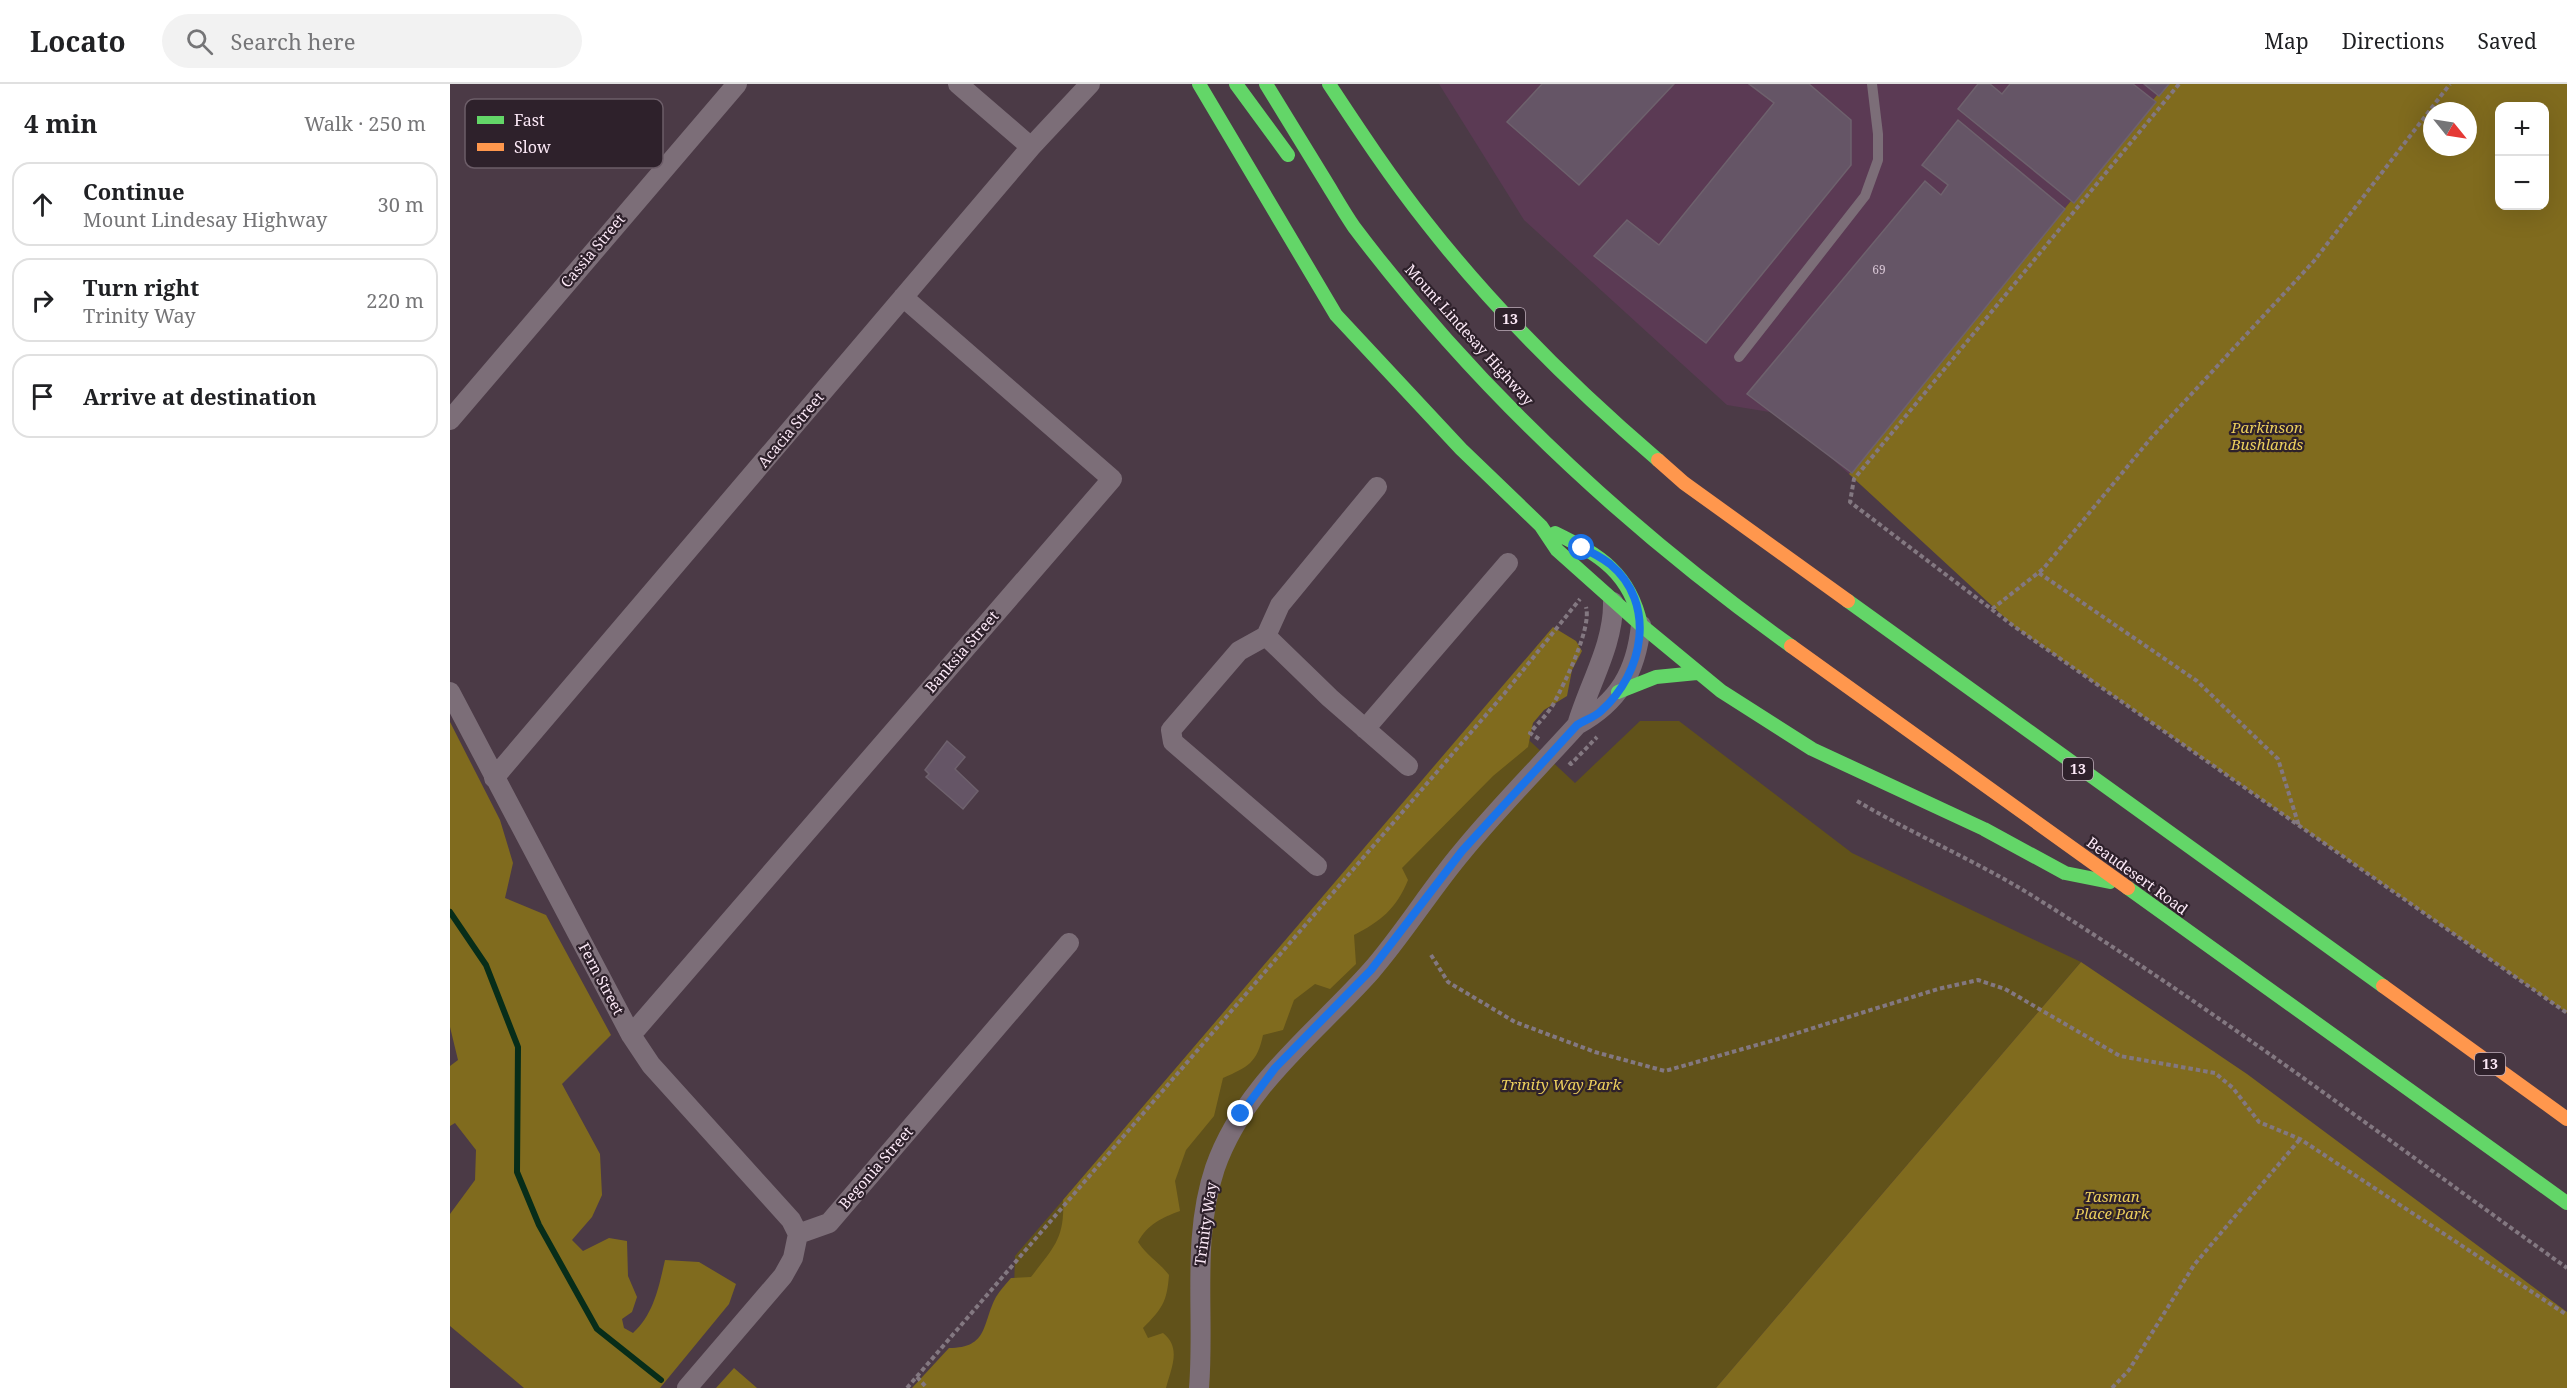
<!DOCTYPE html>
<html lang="en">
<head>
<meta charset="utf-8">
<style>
	body { margin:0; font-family:"Noto Serif",serif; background:#f2f2f2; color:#202124 }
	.controls { position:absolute; right:18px; top:18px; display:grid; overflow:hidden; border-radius:12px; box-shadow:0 6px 24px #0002 }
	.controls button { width:54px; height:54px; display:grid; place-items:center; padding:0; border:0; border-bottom:2px solid #e0e0e0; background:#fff; color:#202124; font:30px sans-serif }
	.compass { position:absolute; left:1973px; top:18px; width:54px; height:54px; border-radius:50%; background:#fff; box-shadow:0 6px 24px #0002; rotate:120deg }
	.stop { position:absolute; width:18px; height:18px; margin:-14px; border:4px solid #1a73e8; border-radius:50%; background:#fff }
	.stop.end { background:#1a73e8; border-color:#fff; box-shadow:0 2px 6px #0008 }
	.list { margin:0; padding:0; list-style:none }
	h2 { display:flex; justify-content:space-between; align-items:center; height:78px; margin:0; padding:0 24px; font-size:26px }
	h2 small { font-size:20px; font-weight:400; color:#757577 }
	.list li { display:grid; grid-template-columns:39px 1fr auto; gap:18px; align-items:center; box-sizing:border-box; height:84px; margin:0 12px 12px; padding:0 12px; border:2px solid #e0e0e0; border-radius:18px }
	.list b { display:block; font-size:22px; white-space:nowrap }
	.list p { margin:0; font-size:20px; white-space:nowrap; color:#757577 }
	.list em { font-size:20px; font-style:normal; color:#757577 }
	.icon { flex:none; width:33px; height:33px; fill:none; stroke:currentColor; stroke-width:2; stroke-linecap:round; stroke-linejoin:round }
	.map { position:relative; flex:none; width:2117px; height:1304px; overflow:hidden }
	header { display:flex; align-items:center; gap:36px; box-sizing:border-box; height:84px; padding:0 30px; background:#fff; border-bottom:2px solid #e0e0e0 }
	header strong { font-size:28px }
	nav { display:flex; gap:33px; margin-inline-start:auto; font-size:21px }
	.search { width:420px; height:54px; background:#f2f2f2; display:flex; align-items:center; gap:15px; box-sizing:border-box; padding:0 21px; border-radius:33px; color:#757577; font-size:22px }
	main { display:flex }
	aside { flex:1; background:#fff }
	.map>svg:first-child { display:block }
	.built { fill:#5b3a54 }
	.green { fill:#61521a }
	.forest { fill:#806b1e; fill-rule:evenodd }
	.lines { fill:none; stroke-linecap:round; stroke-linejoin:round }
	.stream { stroke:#072d19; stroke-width:6 }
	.building { fill:#655566; stroke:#6e616d; stroke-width:1.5 }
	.path { stroke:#837881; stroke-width:4; stroke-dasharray:4.5 3; stroke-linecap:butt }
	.lane { stroke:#7c6e78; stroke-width:10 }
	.street { stroke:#7c6e78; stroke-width:20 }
	.fast { stroke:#63d668; stroke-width:14 }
	.slow { stroke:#ff974d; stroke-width:14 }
	.route { stroke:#1a73e8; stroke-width:8 }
	.labels { text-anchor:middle; stroke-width:4.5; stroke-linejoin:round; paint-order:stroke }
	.number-label { font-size:12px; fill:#d6c4d3 }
	.shield { fill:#2e212b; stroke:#beadba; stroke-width:1.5 }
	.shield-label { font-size:14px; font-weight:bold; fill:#fce9f7 }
	.street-label { font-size:15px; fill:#fce9f7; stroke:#2e212b }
	.park-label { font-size:15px; font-style:italic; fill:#eccf5d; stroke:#2e212b }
	.key { fill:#2e212b; stroke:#6c5d68; stroke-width:1.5 }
	.key-label { font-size:16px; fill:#fce9f7 }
</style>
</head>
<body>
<header>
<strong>Locato</strong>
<div class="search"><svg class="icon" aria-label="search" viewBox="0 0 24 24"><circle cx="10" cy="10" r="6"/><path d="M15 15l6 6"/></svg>Search here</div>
<nav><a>Map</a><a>Directions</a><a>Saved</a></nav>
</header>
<main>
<aside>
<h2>4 min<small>Walk · 250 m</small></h2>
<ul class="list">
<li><svg class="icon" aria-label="ahead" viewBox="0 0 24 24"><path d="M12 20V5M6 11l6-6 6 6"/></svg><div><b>Continue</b><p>Mount Lindesay Highway</p></div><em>30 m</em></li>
<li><svg class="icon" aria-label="right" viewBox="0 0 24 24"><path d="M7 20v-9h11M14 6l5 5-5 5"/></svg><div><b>Turn right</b><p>Trinity Way</p></div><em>220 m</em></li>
<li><svg class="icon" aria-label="arrive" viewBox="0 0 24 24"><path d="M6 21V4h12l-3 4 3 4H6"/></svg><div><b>Arrive at destination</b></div></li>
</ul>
</aside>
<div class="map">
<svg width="2117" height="1304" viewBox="0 0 2117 1304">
	<rect width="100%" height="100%" fill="#4b3a46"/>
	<path class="built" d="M989,0h727l-317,390 -67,-60 -55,-9 -203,-185z"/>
	<path class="green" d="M1039,619l86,80 65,-62h39l173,132 229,109 -365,426h-705l4,-132z"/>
	<path class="forest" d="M1716,0h401v929l-552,-386 -166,-153zM2050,22h44v100h-44zM1982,27h36v36h-36z
		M1103,543l23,14 6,10 -10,19 -5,26 -23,14 -11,13 -5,24 -35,29 -91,92 6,12c-11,28 -28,42 -54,55l2,29 -26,25 -15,-5 -21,16 -11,30 -20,5c-6,28 -15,32 -40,43l-9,38 -28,34 -11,31 5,30c-19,7 -32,13 -42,31 9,14 21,20 31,33 -2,27 -7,34 -26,53l5,10 15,-5c19,15 8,35 3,55h-254l37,-40c40,0 33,-25 47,-51 4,-7 10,-13 15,-19l20,-1c22,-29 34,-38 32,-77z
		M0,638l50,98 13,43 -8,35 41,17 65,120 -49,49 38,70 2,41 -10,22 -20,23 11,11 26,-13 18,3 1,35 9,21 -5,15 -10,7 2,9 9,5c21,-19 26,-47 32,-73l34,2 37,22 -7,20 -69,84h-136l-74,-62v-112l25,-34 1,-30 -21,-27 -5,3v-60l8,-6 -8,-33z
		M1631,878l166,112 320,238v76h-851z
		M284,1284l23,20h-41z"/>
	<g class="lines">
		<path class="stream" d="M0,828l36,53 32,82 -1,125 22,53 58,104 64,51"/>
	</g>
	<path class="building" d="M1092,0h132l-95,101 -72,-63z
		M1299,0h60l42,36v45l-145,178 -112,-87 33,-36 32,25 115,-142z
		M1528,0h12l12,10 8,-10h123l23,18 -82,101 -116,-94z
		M1694,0h25l-10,12z
		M1508,36l107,89 -213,264 -105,-79 178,-213 16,14 7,-10 -26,-20z
		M497,657l18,16 -10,12 23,22 -15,18 -37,-32 3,-3 -4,-4z"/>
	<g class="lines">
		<path class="path" d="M1729,0l-325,395 -4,23 165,125 552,386
			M1589,489l158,108 81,78 21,67
			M1542,525l51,-40 108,-131 163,-177 136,-177
			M1089,655l-9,-6c8,-10 18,-19 24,-30 10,-19 38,-75 32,-96
			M1119,678l2,2 26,-27
			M1407,717c56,33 115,58 171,92 186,115 361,248 539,375
			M981,871l17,27 67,40 80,30 70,19 113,-32 160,-50 40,-9 27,9 115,67 95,17 18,15 26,34 41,17 267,176
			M467,1293l10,11
			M457,1304l597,-694 76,-95
			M1662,1304l17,-18 65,-105 106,-126"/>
		<path class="lane" d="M1289,273l126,-161 13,-36v-26l-6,-50"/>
		<path class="street" d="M508,0l73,63
			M0,336l287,-336
			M816,552l64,62 78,68
			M0,608l181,343 20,30 140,155 7,14
			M1127,641c12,-41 37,-81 36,-123
			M915,645l143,-166
			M44,694l537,-631 59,-63
			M867,782l-144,-124 -2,-12 68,-79 27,-15 14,-31 97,-118
			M181,951l481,-556 -209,-182
			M237,1304l96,-112 10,-18 5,-24 31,-11 240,-280
			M749,1304c6,-73 -8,-149 16,-220 29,-83 100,-134 156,-197 33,-38 59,-81 91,-119 36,-44 77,-85 115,-127 42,-23 59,-53 64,-100"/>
		<path class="fast" d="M749,0l137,231 125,134 80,77 16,24 84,75
			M786,0l52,71
			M816,0c19,31 38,62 57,93 10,16 20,34 31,50 123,163 272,301 437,419
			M879,0c31,47 62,94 97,138 68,87 148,166 232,238
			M1105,449c45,22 75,40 86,92
			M1398,517l535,385
			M1191,541l80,66 91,58 172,80 81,44 45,9
			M1168,608l38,-15 41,-4
			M1678,804l439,315"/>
		<path class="slow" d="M1208,376l26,23 164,118
			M1341,562l337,242
			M1933,902l184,133"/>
	</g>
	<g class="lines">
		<path class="route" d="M791,1030l34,-46 96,-98 91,-119 115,-126c8,-5 18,-8 24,-14 43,-38 56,-108 9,-147 -9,-7 -19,-12 -28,-16"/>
	</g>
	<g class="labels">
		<g class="number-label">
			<text x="1429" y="190">69</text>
		</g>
		<g class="shield">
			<rect x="1045" y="224" width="30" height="22" rx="4.5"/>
			<rect x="1613" y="674" width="30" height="22" rx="4.5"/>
			<rect x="2025" y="969" width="30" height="22" rx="4.5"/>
		</g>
		<g class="shield-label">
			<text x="1060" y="240">13</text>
			<text x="1628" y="690">13</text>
			<text x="2040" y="985">13</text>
		</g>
		<g class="street-label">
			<text transform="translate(143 167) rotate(-50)" y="5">Cassia Street</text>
			<text transform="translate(1019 251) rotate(48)" y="5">Mount Lindesay Highway</text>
			<text transform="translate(341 346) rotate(-50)" y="5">Acacia Street</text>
			<text transform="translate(512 568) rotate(-49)" y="5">Banksia Street</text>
			<text transform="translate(1687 792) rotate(36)" y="5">Beaudesert Road</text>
			<text transform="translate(151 895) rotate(62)" y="5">Fern Street</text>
			<text transform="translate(426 1084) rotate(-49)" y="5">Begonia Street</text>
			<text transform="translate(756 1140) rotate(-82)" y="5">Trinity Way</text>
		</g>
		<g class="park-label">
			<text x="1817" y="349">Parkinson<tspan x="1817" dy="17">Bushlands</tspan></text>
			<text x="1111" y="1006">Trinity Way Park</text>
			<text x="1662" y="1118">Tasman<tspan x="1662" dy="17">Place Park</tspan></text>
		</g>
	</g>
	<rect x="15" y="15" width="198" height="69" rx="9" class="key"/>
	<rect x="27" y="32" width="27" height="8" fill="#63d668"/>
	<rect x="27" y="59" width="27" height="8" fill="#ff974d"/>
	<g class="key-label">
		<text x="64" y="42">Fast</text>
		<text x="64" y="69">Slow</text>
	</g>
</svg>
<div class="controls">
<button>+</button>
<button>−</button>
</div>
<svg class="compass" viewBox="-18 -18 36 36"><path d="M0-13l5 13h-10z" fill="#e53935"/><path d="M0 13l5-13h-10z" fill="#757577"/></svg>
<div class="stop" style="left:1132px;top:464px"></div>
<div class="stop end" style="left:791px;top:1030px"></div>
</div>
</main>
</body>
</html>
